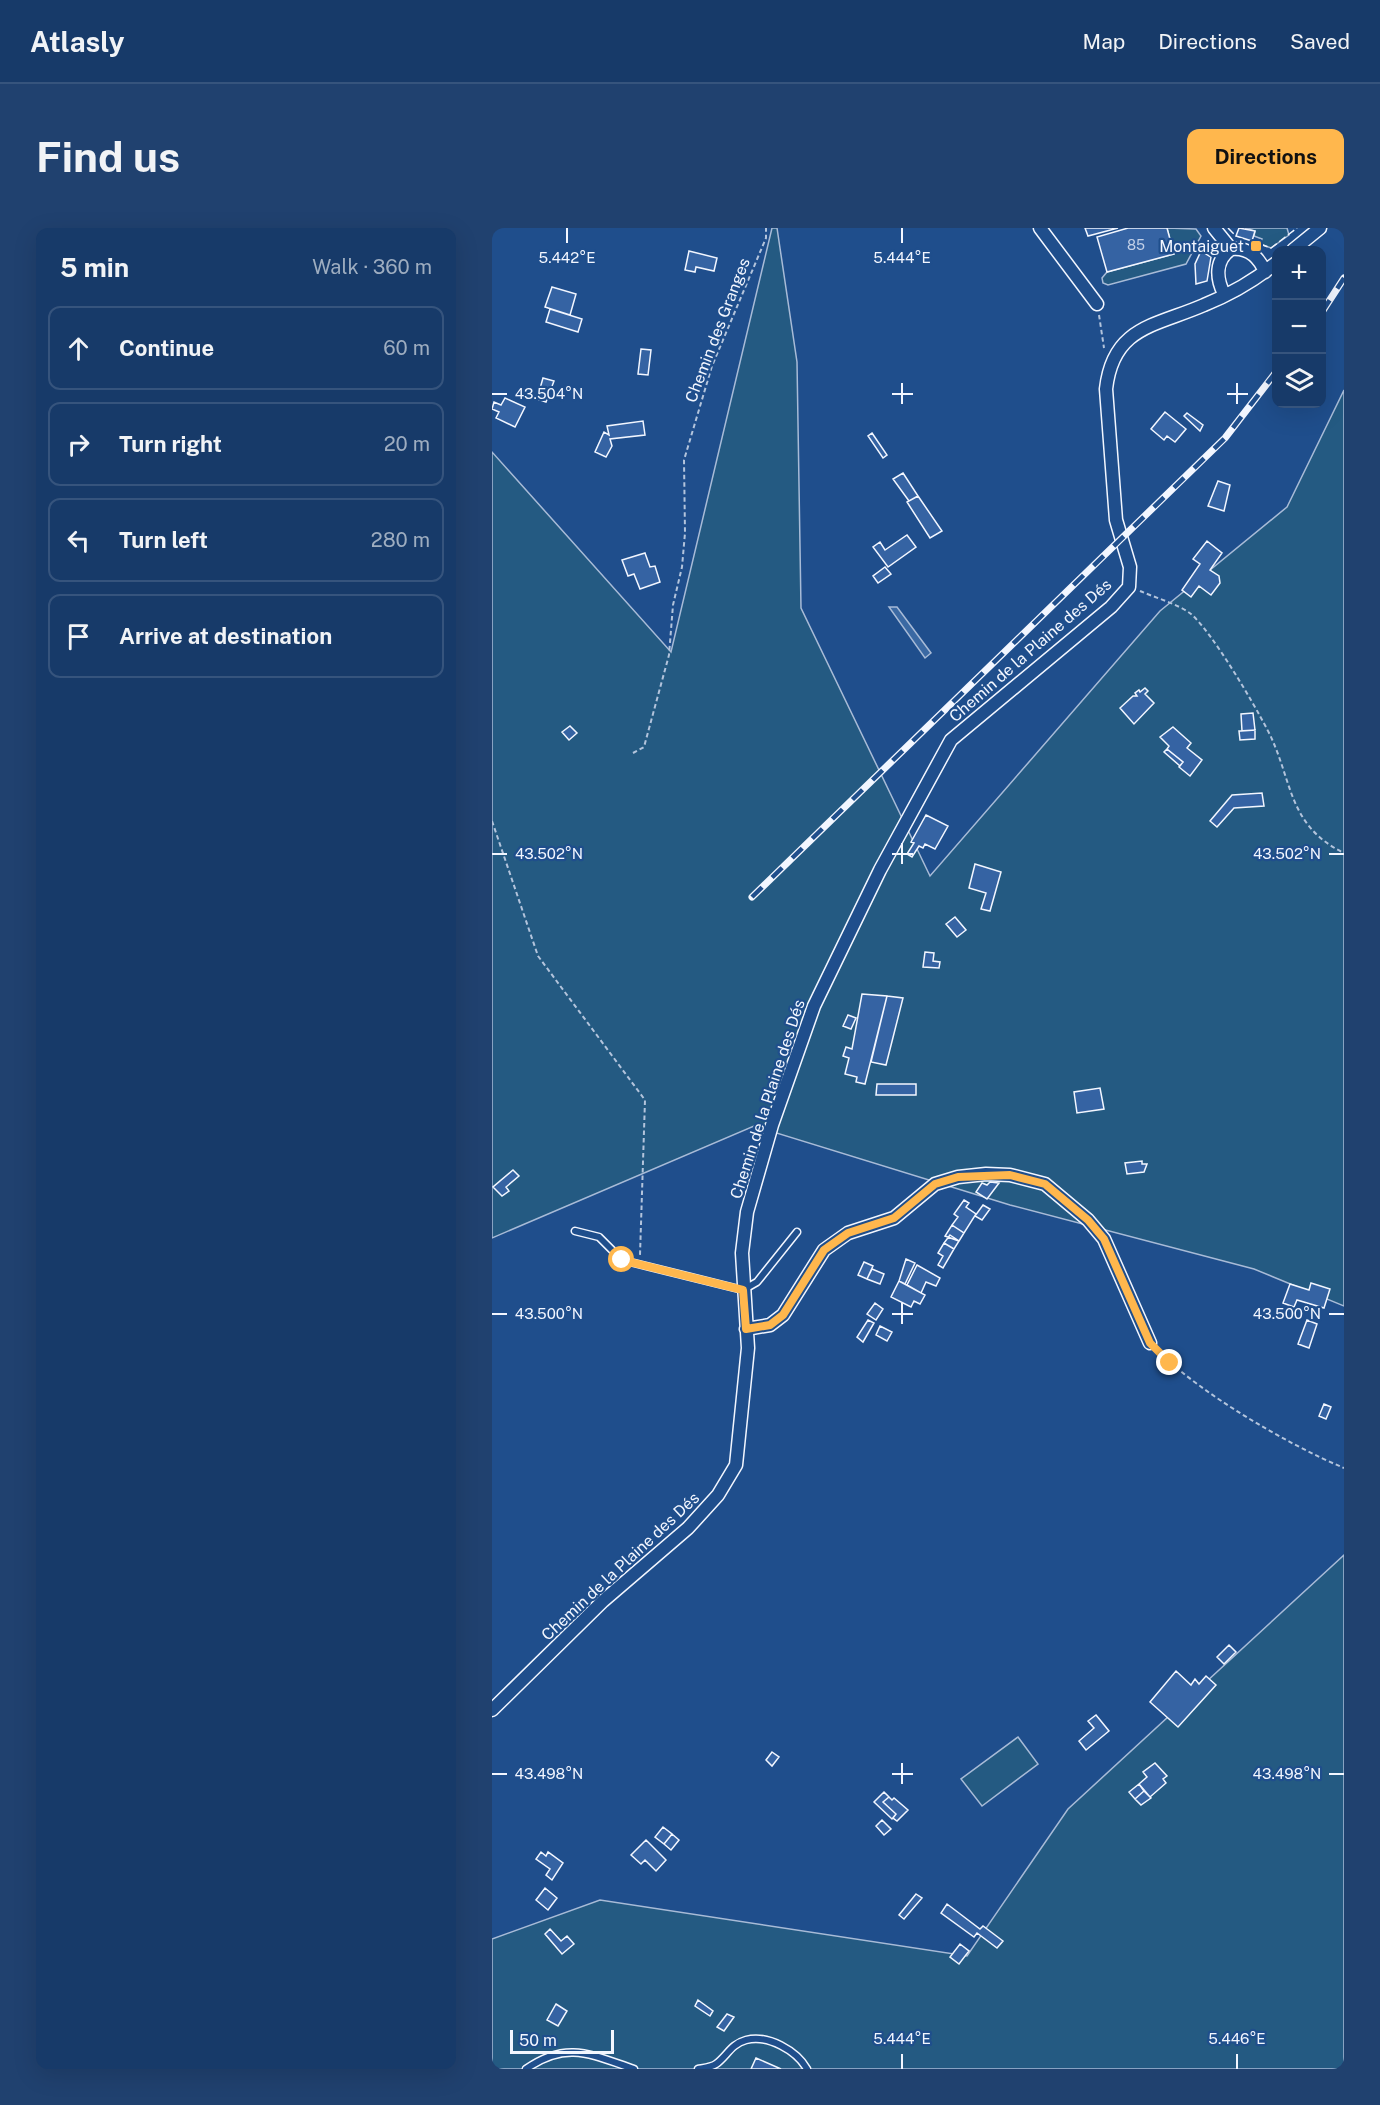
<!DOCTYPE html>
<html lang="en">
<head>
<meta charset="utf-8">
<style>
	body { margin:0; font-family:"Public Sans",sans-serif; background:#20416f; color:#f1f3f6 }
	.controls { position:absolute; right:18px; top:18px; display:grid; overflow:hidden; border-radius:12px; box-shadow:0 6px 24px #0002 }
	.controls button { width:54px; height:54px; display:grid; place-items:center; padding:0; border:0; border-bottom:2px solid #36547d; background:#173a69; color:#f1f3f6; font:30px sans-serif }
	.scale { position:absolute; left:18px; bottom:15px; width:104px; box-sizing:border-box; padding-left:6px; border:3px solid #f2f6ff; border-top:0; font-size:16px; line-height:21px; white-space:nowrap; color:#f2f6ff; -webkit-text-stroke:4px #1f4e8c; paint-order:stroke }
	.stop { position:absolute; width:18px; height:18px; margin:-14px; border:4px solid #ffb74d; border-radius:50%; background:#fff }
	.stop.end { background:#ffb74d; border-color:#fff; box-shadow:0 2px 6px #0008 }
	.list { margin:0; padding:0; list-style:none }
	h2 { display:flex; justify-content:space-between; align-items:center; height:78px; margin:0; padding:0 24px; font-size:26px }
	h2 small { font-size:20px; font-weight:400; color:#9eadc0 }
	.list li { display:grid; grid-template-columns:39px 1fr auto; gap:18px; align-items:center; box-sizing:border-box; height:84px; margin:0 12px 12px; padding:0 12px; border:2px solid #36547d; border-radius:12px }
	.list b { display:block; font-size:22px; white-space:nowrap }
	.list em { font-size:20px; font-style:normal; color:#9eadc0 }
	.icon { flex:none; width:33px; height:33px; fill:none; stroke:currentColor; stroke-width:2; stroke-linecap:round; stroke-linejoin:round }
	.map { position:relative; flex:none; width:852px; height:1841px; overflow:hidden; border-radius:12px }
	header { display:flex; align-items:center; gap:36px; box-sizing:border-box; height:84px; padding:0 30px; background:#173a69; border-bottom:2px solid #36547d }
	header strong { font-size:28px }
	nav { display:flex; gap:33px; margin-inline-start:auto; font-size:21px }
	.intro { display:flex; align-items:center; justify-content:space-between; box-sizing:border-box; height:144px; padding:0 36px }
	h1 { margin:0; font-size:42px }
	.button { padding:15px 27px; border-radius:12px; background:#ffb74d; color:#111; font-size:21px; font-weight:700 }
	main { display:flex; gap:36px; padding:0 36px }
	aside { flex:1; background:#173a69; border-radius:12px; box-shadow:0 6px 24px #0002 }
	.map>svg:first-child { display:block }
	.green { fill:#245a82; stroke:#a8bbd7; stroke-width:1.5 }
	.water { fill:#3b69a3; stroke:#a8bbd7; stroke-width:1.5 }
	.building { fill:#3563a3; stroke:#f2f6ff; stroke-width:1.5 }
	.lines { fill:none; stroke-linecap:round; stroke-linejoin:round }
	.service-casing { stroke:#f2f6ff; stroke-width:9 }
	.minor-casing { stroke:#f2f6ff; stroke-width:15 }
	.path { stroke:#b3c4dc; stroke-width:2; stroke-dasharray:4.5 3; stroke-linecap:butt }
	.service { stroke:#1f4e8c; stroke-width:6 }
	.minor { stroke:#1f4e8c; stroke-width:12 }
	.rail-casing { stroke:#f2f6ff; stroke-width:7 }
	.rail { stroke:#1f4e8c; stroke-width:4.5; stroke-dasharray:14; stroke-linecap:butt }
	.fence { stroke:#f2f6ff; stroke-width:1.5; stroke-dasharray:8 3; stroke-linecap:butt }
	.route { stroke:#ffb74d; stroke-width:8 }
	.ticks { fill:none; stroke:#f2f6ff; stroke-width:2 }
	.poi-dot { fill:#ffb74d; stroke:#1f4e8c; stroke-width:2 }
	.labels { text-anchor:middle; stroke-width:4.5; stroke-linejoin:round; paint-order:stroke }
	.number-label { font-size:14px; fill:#c3d1e8 }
	.poi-label { font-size:16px; fill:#f2f6ff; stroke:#1f4e8c; text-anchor:end }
	.street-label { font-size:16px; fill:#f2f6ff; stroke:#1f4e8c }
	.ticks-label { font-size:15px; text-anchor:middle; fill:#f2f6ff; stroke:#1f4e8c; stroke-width:4.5; stroke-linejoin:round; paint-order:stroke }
</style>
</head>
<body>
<header>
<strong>Atlasly</strong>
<nav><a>Map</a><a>Directions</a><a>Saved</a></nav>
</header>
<div class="intro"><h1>Find us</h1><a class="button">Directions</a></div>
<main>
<aside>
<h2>5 min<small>Walk · 360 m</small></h2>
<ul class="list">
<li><svg class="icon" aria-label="ahead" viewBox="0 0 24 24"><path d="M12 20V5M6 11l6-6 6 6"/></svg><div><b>Continue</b></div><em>60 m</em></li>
<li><svg class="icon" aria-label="right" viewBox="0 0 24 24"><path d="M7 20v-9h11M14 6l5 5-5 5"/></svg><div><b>Turn right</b></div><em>20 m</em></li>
<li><svg class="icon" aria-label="left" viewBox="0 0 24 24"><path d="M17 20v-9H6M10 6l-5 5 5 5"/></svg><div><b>Turn left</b></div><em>280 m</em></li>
<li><svg class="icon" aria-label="arrive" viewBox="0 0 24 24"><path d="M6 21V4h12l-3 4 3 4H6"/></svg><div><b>Arrive at destination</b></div></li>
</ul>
</aside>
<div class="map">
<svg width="852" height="1841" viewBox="0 0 852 1841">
	<rect width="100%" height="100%" fill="#1f4e8c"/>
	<path class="green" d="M280,0h5l20,134 4,246 129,268 230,-265 127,-104 57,-117v916l-90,-37 -244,-64 -256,-79 -262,112v-786l179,200z
		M675,0l29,1 5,7 -15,28 -78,21 -5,-2 -1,-5 5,-6 67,-18z
		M753,0h42l2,7 -18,13 -11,-4 2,-5 -8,-3 1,-5z
		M852,1327v514h-852v-130l108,-39 367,56 101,-147z
		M526,1509l20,27 -56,42 -21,-27z"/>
	<path class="water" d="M397,379h8l34,46 -6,5z"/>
	<path class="building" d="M593,0h33l-30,8z
		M636,0h39l7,26 -67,18 -10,-35z
		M747,0l16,3 -3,10 -16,-5z
		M197,23l28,7 -3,13 -18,-4 -1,5 -10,-2z
		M709,23l10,6 -4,24 -11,3 -1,-20z
		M60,59l24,7 -6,21 -25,-8z
		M58,81l32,10 -4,13 -32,-10z
		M149,121l10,1 -3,25 -10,-1z
		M51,150l11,3 -8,21 -9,-3z
		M13,170l20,9 -10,20 -19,-9 3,-6 -7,-3 2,-7 7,3z
		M673,184l21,17 -11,13 -8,-6 -3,4 -13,-11z
		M695,185l16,12 -3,6 -16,-15z
		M151,193l2,14 -35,4 2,7 -6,11 -11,-5 9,-20 5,3 -2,-9z
		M380,205l15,22 -4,3 -15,-22z
		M411,245l15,23 -9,5 -16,-22z
		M726,253l12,4 -6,26 -16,-5z
		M426,268l24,35 -12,7 -23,-36z
		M415,307l9,12 -28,20 -15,-20 7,-5 5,8z
		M715,313l15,12 -12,17 9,6 1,7 -9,12 -12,-9 -8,11 -9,-7 18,-26 -7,-5z
		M153,325l5,14 5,-1 5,16 -20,7 -6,-15 -6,2 -6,-16z
		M393,339l6,7 -13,9 -5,-7z
		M653,460l3,3 -3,3 9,9 -20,21 -14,-16 13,-12h4l-2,-3 4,-3 1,2z
		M761,485l2,17 -13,1 -1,-17z
		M78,498l7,7 -8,7 -7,-8z
		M681,499l18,16 -4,5 15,12 -12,16 -11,-9 4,-5 -16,-13 2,-3 -9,-9z
		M763,502v9l-15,1 -1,-9z
		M675,521l16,13 -3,4 -16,-14z
		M770,565l2,13 -30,2 -17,19 -7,-6 22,-26z
		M434,587l22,11 -13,23 -10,-5 -2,4 -4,-2 -7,11 -5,-3 7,-11 -3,-1z
		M483,636l26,8 -11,39 -9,-2 5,-16 -17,-5z
		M463,689l11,13 -9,7 -11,-13z
		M433,724l9,1 -1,8 7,1 -1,6 -16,-1z
		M370,766l25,2 -22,88 -9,-2 1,-5 -12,-3 4,-16 -6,-2 3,-9 6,2z
		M395,768l16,2 -17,67 -15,-3z
		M356,787l8,3 -5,11 -8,-3z
		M385,856h39v11h-40z
		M608,860l4,21 -27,4 -3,-21z
		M650,933v3h5l-3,8 -17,2 -2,-11z
		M21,942l6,6 -13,11 3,4 -7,5 -9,-9z
		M498,954l9,1 -12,16 -11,-7 6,-9 5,2z
		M472,972l5,3 -3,4 10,7 -12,19 -12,-8 6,-8 -4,-3z
		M491,977l7,4 -8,11 -7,-4z
		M460,997l12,8 -5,8 -14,-5z
		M458,1007l9,6 -5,8 -10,-6z
		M452,1015l10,6 -11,19 -5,-3 5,-9 -5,-3z
		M414,1031l9,4 -10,21 -6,-3z
		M372,1034l9,4 -6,13 -9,-4z
		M425,1037l23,13 -4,8 -10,-4 -5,11 -14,-8z
		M380,1041l12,5 -4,10 -13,-5z
		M407,1053l26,14 -5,9 -6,-3 -3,6 -20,-10z
		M819,1055l19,6 -6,19 -27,-8 -3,7 -11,-4 7,-19 19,6z
		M383,1075l8,6 -7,11 -9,-6z
		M376,1092l6,3 -11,19 -6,-5z
		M815,1092l10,4 -8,24 -11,-4z
		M388,1098l12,6 -5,9 -11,-6z
		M832,1176l7,3 -5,12 -7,-3z
		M737,1417l7,7 -12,12 -7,-7z
		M684,1443l15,14 4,-6 4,5 7,-8 10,9 -38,42 -28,-25z
		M604,1487l13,16 -23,19 -7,-9 15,-13 -6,-7z
		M280,1524l7,5 -7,9 -6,-6z
		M663,1535l12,13 -4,3 3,4 -16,14 -11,-13 8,-7 -4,-5z
		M647,1556l5,7 -9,8 -6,-7z
		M652,1563l7,7 -10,7 -6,-6z
		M392,1564l5,5 -6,5 13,12 -4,5 -18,-17z
		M397,1569l3,3 2,-2 14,12 -11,11 -4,-3 3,-4 -13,-12z
		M390,1592l9,9 -7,6 -8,-9z
		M171,1599l9,7 -8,10 -9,-7z
		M180,1606l7,6 -8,10 -7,-6z
		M154,1612l20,20 -10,11 -11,-11 -4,4 -10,-9z
		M49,1624l5,4 2,-4 15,11 -11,17 -6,-5 4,-6 -14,-10z
		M53,1660l12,10 -9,12 -12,-10z
		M424,1666l6,4 -18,21 -5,-4z
		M455,1676l33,25 3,-3 20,15 -6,7 -20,-15 -3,4 -33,-24z
		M58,1701l11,12 6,-5 7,8 -12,10 -17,-20z
		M468,1716l9,7 -10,13 -9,-7z
		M206,1772l15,11 -3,5 -15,-10z
		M64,1776l11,7 -9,15 -11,-6z
		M235,1786l7,3 -10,14 -7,-4z
		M264,1830l25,11h-30z"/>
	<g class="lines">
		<g class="service-casing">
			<path id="service" d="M83,1003l24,6 23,23 121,30 14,-8 40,-50
				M34,1841c41,-29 66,-14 108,0
				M206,1841c5,-1 14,-2 18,-5 11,-8 15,-20 30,-24 22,-6 51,11 61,29"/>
		</g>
		<g class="minor-casing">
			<path id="minor" d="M548,0l57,76
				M722,0l17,21
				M801,22l27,-22
				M732,66c-8,-16 -9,-34 7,-45 17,-2 28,8 34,23
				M254,1101l24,-4 13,-10 41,-65 24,-17 46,-15 41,-34 23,-7 28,-3 24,1 35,9 43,36 16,19 46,104
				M0,1482l111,-109 85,-73 30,-33 18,-30 12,-117 -6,-95 5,-41 25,-87 42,-119 66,-136 71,-130 160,-133 18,-20 1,-20 -14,-47 -10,-131c7,-63 50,-63 98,-84 25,-10 51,-25 72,-42"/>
		</g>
		<path class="path" d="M607,87l5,33
			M648,363c16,7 38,13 51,23 21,18 62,88 76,115 26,49 19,96 77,124
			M141,525l11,-6 25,-92 4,-50 9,-38 3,-34 -1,-73 28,-94 54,-128v-10
			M0,593l46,135 107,144 -5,155
			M667,1124c44,43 128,92 185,116"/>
		<use href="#service" class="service"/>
		<use href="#minor" class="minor"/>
		<g class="rail-casing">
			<path id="rail" d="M830,84l22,-34
				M260,669l473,-459 51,-66"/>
		</g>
		<use href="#rail" class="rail"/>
		<path class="fence" d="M736,0l8,8
			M768,16l11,4 26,-20"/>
	</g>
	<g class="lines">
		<path class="route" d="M130,1032l121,30 3,39 24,-4 13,-10 41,-65 24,-17 46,-15 41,-34 23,-7 52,-2 35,9 43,36 16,19 46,104 20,20"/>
	</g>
	<path class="ticks" d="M75,0v15M410,0v15M410,155v21M745,155v21M0,166h15M400,166h21M735,166h21M410,615v21M0,626h15M400,626h21M837,626h15M410,1075v21M0,1086h15M400,1086h21M837,1086h15M410,1535v21M0,1546h15M400,1546h21M837,1546h15M410,1826v15M745,1826v15"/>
	<rect class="poi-dot" x="758" y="12" width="12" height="12" rx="3"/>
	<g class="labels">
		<g class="number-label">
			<text x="644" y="22">85</text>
		</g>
		<g class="poi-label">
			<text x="752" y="24">Montaiguet</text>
		</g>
		<g class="street-label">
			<text transform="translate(225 102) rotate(-69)" y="6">Chemin des Granges</text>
			<text transform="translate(538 422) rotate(-41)" y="6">Chemin de la Plaine des Dés</text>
			<text transform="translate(275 871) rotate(-72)" y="6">Chemin de la Plaine des Dés</text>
			<text transform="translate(128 1338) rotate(-43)" y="6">Chemin de la Plaine des Dés</text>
		</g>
	</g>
	<g class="ticks-label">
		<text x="75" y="35">5.442°E</text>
		<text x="410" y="35">5.444°E</text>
		<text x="57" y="171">43.504°N</text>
		<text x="57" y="631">43.502°N</text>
		<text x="795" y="631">43.502°N</text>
		<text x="57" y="1091">43.500°N</text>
		<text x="795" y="1091">43.500°N</text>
		<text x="57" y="1551">43.498°N</text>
		<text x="795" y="1551">43.498°N</text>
		<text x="410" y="1816">5.444°E</text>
		<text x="745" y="1816">5.446°E</text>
	</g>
</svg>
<div class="controls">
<button>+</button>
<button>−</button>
<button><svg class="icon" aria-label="layers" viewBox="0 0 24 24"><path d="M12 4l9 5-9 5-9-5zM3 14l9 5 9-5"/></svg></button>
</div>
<div class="scale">50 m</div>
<div class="stop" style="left:130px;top:1032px"></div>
<div class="stop end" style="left:678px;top:1135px"></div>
</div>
</main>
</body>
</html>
